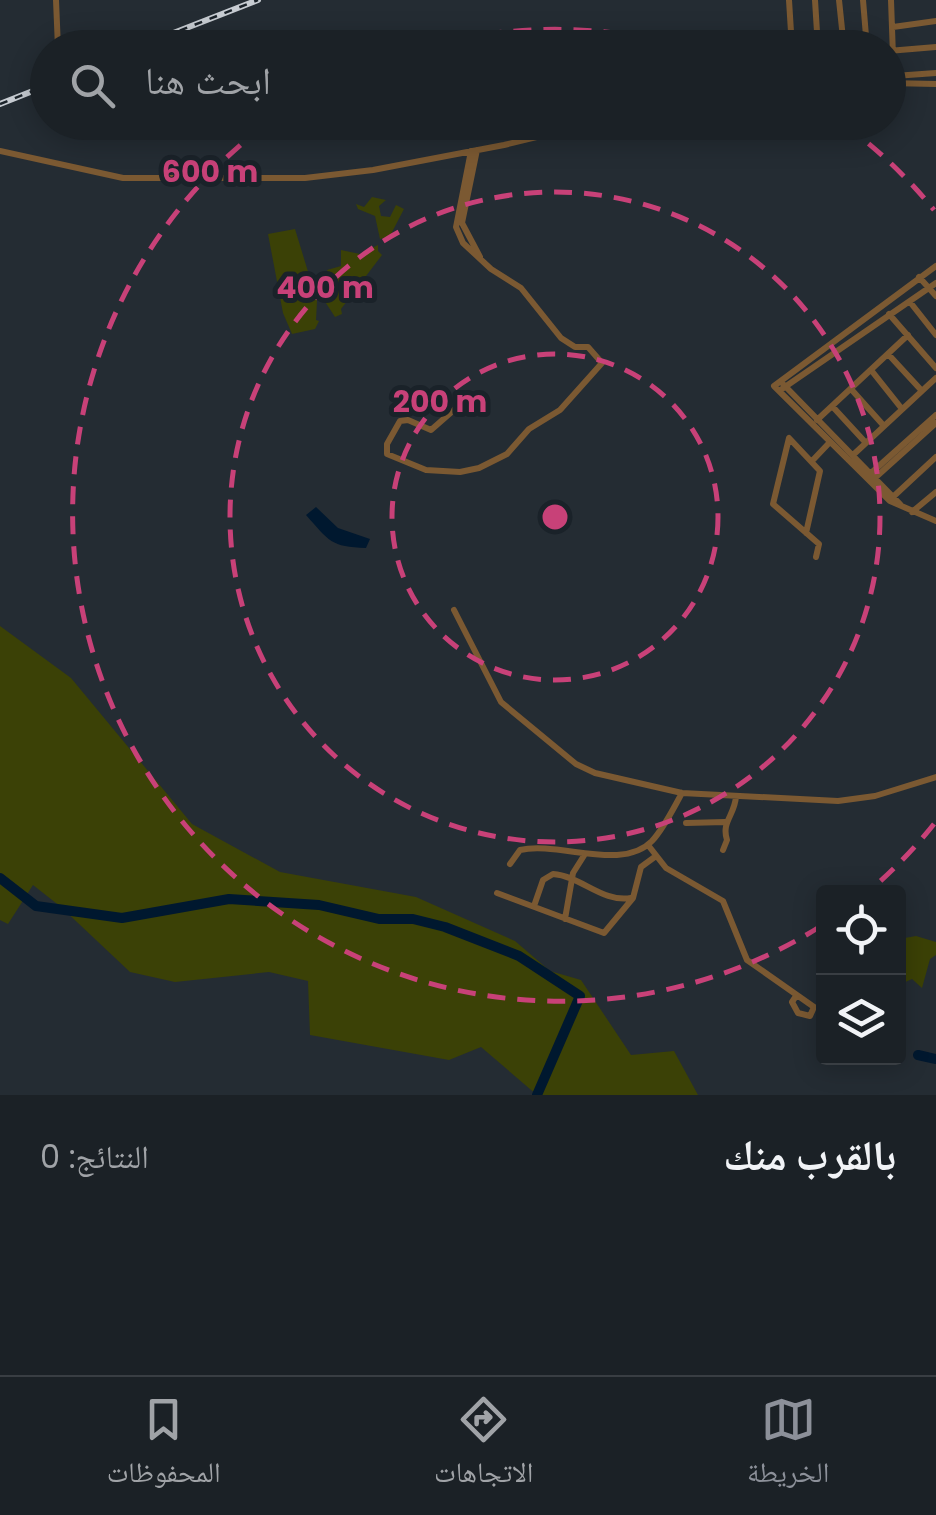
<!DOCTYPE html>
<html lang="ar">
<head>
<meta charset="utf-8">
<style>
	body { margin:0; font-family:Poppins,"Noto Naskh Arabic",sans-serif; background:#282e32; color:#f1f3f6; direction:rtl }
	.controls { position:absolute; right:30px; bottom:30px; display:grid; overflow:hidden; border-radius:10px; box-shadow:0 5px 25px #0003 }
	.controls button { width:90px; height:90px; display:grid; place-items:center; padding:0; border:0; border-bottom:2px solid #393e43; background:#1b2126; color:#f1f3f6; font:50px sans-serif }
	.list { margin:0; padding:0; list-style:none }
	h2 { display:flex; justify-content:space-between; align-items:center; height:130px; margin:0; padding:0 40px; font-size:42px }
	h2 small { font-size:32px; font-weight:400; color:#a0a3a7 }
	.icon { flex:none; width:55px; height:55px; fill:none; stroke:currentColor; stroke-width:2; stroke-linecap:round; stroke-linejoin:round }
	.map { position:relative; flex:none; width:936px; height:1095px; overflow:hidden; direction:ltr }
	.search { position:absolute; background:#1b2126; box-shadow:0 5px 25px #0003; left:30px; right:30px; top:30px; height:110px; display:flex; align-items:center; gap:25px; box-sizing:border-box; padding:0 35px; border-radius:55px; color:#a0a3a7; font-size:38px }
	.sheet { height:280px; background:#1b2126 }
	nav { display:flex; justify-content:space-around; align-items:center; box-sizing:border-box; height:140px; border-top:2px solid #393e43; background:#1b2126; font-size:28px; color:#a0a3a7 }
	nav a { display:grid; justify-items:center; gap:5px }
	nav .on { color:#8c9099 }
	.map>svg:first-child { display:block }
	.green { fill:#3b4106 }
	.water { fill:#00182f }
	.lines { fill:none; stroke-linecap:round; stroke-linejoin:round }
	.river { stroke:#00182f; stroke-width:10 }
	.street { stroke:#7b5932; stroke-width:6 }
	.rail-casing { stroke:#c7ccd2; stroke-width:6 }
	.rail { stroke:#1a2229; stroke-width:2.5; stroke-dasharray:8; stroke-linecap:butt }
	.ring { fill:none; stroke:#c84178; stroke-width:5; stroke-dasharray:18 12 }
	.centre { fill:#c84178; stroke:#1a2229; stroke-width:5 }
	.ring-label { font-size:30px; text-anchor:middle; font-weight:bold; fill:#c84178; stroke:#1a2229; stroke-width:10; stroke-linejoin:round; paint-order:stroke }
</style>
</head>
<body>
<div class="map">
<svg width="936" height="1095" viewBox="0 0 936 1095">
	<rect width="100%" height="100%" fill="#242c33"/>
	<path class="green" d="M372,197l14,3 -7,6 2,10 9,1 6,-12 8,4 -14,27 -10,3 -5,-23 -17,-7 -2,-5 8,3z
		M295,229l22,72 -1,19 3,1 -4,8 -23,5 -9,-21 -15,-79z
		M378,245v6l4,4 -41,54 1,5 -7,3 -13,-20 18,-12 -4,-8 -5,2 -4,-9 14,-4v-16l19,4z
		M0,626l71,52 121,146 88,48 136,25 99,44 35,30 31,9 50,75 43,-4 24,44h-161l-56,-48 -32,13 -139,-25 -2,-54 -39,-9 -94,10 -45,-10 -69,-65 -28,-22 -25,39 -8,-4z
		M916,936l20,6v13l-6,4 -8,29 -10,-9 -13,6v-46z"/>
	<path class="water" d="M316,507l22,21 32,11 -4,9c-35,-1 -37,-7 -60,-33z"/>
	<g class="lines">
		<path class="river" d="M0,878l36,28 86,12 107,-19 90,6 60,14h34l32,8 74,29 61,40 -43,99
			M918,1055l18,4"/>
		<path class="street" d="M56,0l2,48
			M789,0l3,48
			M815,0l3,48
			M839,0l5,48
			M863,0l4,48
			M891,0l3,84
			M893,27l43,-6
			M888,51l48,-4
			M894,76l42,-3
			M888,83l48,1
			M477,150l-15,73 18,34
			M0,151l123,27h182l68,-8 131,-25 95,-23
			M936,266l-162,120 116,115 46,20
			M919,277l17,19
			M910,302l26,33
			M889,314l47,54
			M888,354l34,37
			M871,370l31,39
			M783,384l117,120
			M851,389l33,37
			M779,391l157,-108
			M832,406l34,37
			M455,409l-24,21 -23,-10 -8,1 -13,23v10l39,16 34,2 19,-4 28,-14 22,-25 31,-19 42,-47 -14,-16h-13l-14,-9 -40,-50 -30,-19 -28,-26 -7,-16 15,-76
			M817,420l91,-85
			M853,455l83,-77
			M812,461l18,-19
			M871,473l65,-58
			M876,477l60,-54
			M894,496l42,-39
			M912,512l24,-20
			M806,533l14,-62 -31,-33 -16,66 46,40 -3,13
			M454,610l47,92 75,62 19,9 87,20 156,8 37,-5 61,-19
			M686,823l39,-1
			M648,845l18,23 57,33 24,59 67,47 -4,9 -12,-3 -6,-11 4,-6
			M723,850l4,-10c-6,-18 8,-25 9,-44
			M510,864l10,-14c39,-9 102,22 132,-9 12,-13 21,-32 30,-48
			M497,893l107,40 29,-35 8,-31 15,-11
			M534,906l9,-26 10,-6c28,2 49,29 78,24
			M565,919l8,-46 12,-19"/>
		<g class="rail-casing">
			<path id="rail" d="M135,48l123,-48
				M0,104l48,-19"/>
		</g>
		<use href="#rail" class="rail"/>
	</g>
	<g class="ring">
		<circle cx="555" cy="517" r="163"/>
		<circle cx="555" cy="517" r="325"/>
		<path d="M934 824A488 488 0 0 1 869 891M821 926A488 488 0 0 1 265 125M425 47A488 488 0 0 1 685 47M845 125A488 488 0 0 1 934 210"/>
	</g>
	<circle cx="555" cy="517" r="15" class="centre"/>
	<g class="ring-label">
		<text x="210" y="182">600 m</text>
		<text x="325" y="298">400 m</text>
		<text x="440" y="412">200 m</text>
	</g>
</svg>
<div class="controls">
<button><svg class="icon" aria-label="locate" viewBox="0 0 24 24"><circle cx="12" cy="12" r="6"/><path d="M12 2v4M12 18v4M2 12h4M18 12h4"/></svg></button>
<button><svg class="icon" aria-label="layers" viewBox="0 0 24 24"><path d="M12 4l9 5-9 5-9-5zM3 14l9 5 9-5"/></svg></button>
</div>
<div class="search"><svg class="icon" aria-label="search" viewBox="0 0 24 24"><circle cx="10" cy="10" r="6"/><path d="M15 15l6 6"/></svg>ابحث هنا</div>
</div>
<section class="sheet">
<h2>بالقرب منك<small>النتائج: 0</small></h2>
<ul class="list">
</ul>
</section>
<nav>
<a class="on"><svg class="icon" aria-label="map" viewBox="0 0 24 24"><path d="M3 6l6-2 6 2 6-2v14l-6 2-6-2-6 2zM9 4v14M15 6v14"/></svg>الخريطة</a>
<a><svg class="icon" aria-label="directions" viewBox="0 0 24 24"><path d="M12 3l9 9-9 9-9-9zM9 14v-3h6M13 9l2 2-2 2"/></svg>الاتجاهات</a>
<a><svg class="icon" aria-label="saved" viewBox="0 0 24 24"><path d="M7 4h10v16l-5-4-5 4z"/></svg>المحفوظات</a>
</nav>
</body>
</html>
